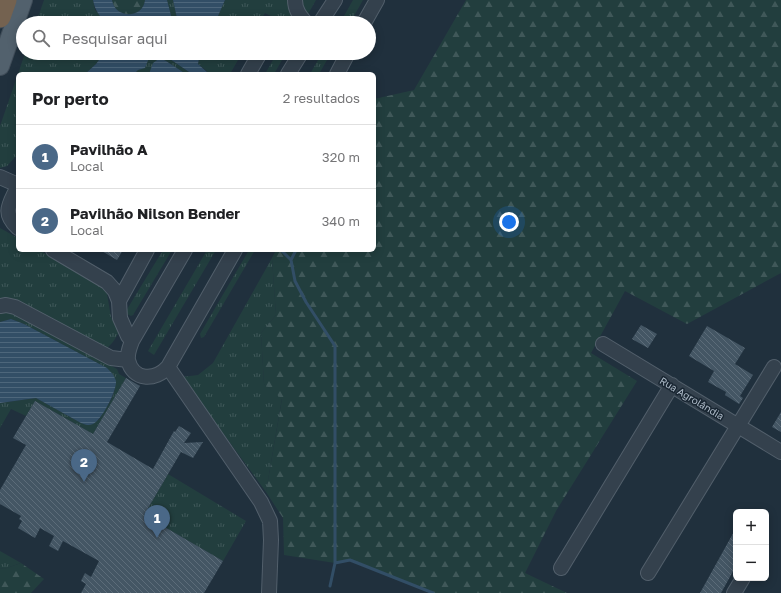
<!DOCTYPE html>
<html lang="pt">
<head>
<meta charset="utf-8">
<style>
	body { margin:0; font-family:"Golos Text",sans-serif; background:#f2f2f2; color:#202124 }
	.controls { position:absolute; right:12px; bottom:12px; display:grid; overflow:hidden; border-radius:6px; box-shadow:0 2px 10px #0003 }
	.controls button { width:36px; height:36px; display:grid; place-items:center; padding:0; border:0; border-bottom:1px solid #e0e0e0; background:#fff; color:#202124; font:20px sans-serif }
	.you { position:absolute; left:509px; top:222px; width:14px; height:14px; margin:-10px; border:3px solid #fff; border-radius:50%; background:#1a73e8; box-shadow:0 0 0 6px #1a73e833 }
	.badge { display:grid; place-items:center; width:26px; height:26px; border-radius:50%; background:#4a6887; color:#fff; font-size:13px; font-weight:700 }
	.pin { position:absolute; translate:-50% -33px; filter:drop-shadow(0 1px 2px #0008) }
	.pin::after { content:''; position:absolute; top:21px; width:14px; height:12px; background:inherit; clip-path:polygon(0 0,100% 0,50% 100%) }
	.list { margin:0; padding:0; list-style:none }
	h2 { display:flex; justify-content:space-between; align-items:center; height:52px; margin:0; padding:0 16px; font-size:17px }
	h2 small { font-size:13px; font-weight:400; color:#757577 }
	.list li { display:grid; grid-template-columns:26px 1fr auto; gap:12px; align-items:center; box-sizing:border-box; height:64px; padding:0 16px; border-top:1px solid #e0e0e0 }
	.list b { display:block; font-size:15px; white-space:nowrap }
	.list p { margin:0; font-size:13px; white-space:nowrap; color:#757577 }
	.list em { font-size:13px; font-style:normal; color:#757577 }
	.icon { flex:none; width:22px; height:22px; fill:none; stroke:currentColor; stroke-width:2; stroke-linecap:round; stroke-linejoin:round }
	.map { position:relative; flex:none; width:781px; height:593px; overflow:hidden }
	.search { position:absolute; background:#fff; box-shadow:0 2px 10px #0003; left:16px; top:16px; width:360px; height:44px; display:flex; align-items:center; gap:10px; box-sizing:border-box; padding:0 14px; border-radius:22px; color:#757577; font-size:15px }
	.panel { position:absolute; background:#fff; box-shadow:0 2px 10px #0003; left:16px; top:72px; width:360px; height:180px; border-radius:6px }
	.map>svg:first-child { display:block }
	.grass { fill:url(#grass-tufts) }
	.forest { fill:url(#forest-firs) }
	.water { fill:url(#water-rules) }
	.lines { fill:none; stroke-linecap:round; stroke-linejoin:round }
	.stream { stroke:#324e66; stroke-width:3 }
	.building { fill:url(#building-back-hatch) }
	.minor-casing { stroke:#525f6b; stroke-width:16 }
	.major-casing { stroke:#404d59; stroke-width:20 }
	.highway-casing { stroke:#3f4c58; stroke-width:23 }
	.minor { stroke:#34414d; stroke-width:14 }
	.major { stroke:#52616d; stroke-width:18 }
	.highway { stroke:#746250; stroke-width:21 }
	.labels { text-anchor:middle; stroke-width:3; stroke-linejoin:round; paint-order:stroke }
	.street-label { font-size:10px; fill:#afbcc9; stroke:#192632 }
</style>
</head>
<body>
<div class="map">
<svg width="781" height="593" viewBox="0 0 781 593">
	<defs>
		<pattern id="grass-tufts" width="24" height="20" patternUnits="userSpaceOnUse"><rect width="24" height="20" fill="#223e3e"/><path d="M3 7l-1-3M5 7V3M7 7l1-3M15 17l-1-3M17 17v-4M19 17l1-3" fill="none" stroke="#405859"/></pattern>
		<pattern id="forest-firs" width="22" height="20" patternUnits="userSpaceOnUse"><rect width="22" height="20" fill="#223e3e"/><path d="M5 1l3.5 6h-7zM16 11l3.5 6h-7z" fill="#405859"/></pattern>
		<pattern id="water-rules" width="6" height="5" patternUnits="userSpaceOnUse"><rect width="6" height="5" fill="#324e66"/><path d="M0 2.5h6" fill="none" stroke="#4d667b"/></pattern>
		<pattern id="building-back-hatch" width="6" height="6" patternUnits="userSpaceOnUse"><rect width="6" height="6" fill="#445664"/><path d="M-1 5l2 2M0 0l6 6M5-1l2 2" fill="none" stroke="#5c6c79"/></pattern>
	</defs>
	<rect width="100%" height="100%" fill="#20303d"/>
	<path class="grass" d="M44,0h49l2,10 13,13h-72z
		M167,0h6l5,23h-5z
		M225,0h91l-13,23h-18l-20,-10 -6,10h-44z
		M353,0h10l-13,23h-10z
		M25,53h79l-8,11 -11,10h-67z
		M148,53h13l31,21h-6l-20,-13 -17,12v1h-5l-3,-2 -7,2 4,-4 3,-1 8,-11z
		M200,53h42l-12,21h-24l1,-3 -9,-7z
		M277,53h9l-12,21h-9z
		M322,53h9l-12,21h-9z
		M18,74v80l-11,12 -7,2v-42z
		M0,228l18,10v12h21l67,38 5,29 9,12c-3,8 -7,14 -14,20l-94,-49 -12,-2z
		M163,250h9l-39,65 -2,1 -4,-2 -1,-3z
		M207,250h9l-62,105 -6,-4z
		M249,250h6l-51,87 -3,1 -1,-4z
		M272,258l4,57 -15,18 3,51 18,14 -16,94 -84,-115 16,-2 15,-12z
		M3,311l8,1 106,57 2,5 7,4 -33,56 -58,-33 -9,15 -15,-7 -11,19v-25l36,-5 45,25 18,-3c10,-18 26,-34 8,-52l-83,-44 -13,-5 -11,3v-10z
		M168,474l78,47 -23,40 -79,-46z
		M0,551l21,12 -17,6 -4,-1z"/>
	<path class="forest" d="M112,0h33c-2,19 -30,19 -33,0z
		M466,0h315v273l-94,51 -62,-33 -34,62 46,28 -81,130 -31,62 42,20h-134l-83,-33 -15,3 -51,-8 -1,-37 -17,-26 16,-93 -18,-15 -3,-51 15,-18 -4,-57 4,-8h98v-151l40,-9z
		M21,563l23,16 -13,14h-31v-25l4,1z"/>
	<path class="water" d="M93,0h19c3,19 31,19 33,0h22l6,23h-65c-9,-6 -13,-13 -15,-23z
		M173,0h52l-10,23h-37z
		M104,53h44l1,5 -4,10 -7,2 -4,4h-49l11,-10z
		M161,53h39l-2,11 9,8 -1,2h-14z
		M160,58l6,3 20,13h-37l4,-11z
		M11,319l13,5 83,44c4,4 7,7 9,13 1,9 -14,39 -23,43 -4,2 -7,1 -12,-1l-45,-25 -36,5v-81z"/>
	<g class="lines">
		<path class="stream" d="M281,250l10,10 4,21 11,21 29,44v217l-5,23
			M291,260l5,-10
			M335,563l15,-3 83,33"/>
	</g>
	<path class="building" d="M100,250h23l-6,10z
		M641,325l16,9 -9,14 -16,-9z
		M707,326l38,22 -10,16 18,11 -13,21 3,2 -4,6 -14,-9 1,-3 -18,-10 6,-11 -25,-15z
		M126,378l14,8 -33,56 46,27 21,-38 1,1 4,-6 12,7 -7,10 19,-1 -10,16 -12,-6 -37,63 79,46 -19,32h-123l5,-9 -5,-3 4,-8 6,4 8,-16 -36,-20 -5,10 -9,-5 5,-10 -14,-8 -5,10 -17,-10 4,-7 -3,-2 2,-3 -21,-12v-14l26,-45 -13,-7 22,-37 58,33z
		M781,412v20l-9,-5z
		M736,528v38l-15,27h-21z"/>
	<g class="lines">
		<g class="minor-casing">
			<path id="minor" d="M295,0c0,10 5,16 11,23
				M320,23l15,-23
				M364,23l13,-23
				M248,74l12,-21
				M288,74l13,-21
				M337,74l11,-21
				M0,177l18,8
				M18,186c-8,18 -17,26 0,42
				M53,250l54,32 8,9 4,10
				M185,250l-53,91c-2,6 -5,12 -4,19 5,21 27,21 40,7l67,-117
				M0,306l6,-1 9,2 96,51 17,2
				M132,341l-4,-5 -8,-18 -1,-17 28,-51
				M603,344l178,108
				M168,367l93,135 9,19 1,19 -2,53
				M561,568l111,-183
				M648,573l126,-206
				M734,593l9,-15"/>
		</g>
		<g class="major-casing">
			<path id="major" d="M0,66l23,-66"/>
		</g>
		<g class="highway-casing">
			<path id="highway" d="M0,17l6,-17"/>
		</g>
		<use href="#minor" class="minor"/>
		<use href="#major" class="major"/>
		<use href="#highway" class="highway"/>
	</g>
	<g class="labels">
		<g class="street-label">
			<text transform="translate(692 398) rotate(31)" y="4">Rua Agrolândia</text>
		</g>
	</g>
</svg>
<div class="controls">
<button>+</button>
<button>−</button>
</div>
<div class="you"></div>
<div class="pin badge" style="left:157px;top:538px">1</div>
<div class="pin badge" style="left:84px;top:482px">2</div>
<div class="search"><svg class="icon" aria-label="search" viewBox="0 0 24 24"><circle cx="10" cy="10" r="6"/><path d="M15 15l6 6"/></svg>Pesquisar aqui</div>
<section class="panel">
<h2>Por perto<small>2 resultados</small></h2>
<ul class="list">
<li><span class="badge">1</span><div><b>Pavilhão A</b><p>Local</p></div><em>320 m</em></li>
<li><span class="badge">2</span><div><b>Pavilhão Nilson Bender</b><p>Local</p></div><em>340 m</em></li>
</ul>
</section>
</div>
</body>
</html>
